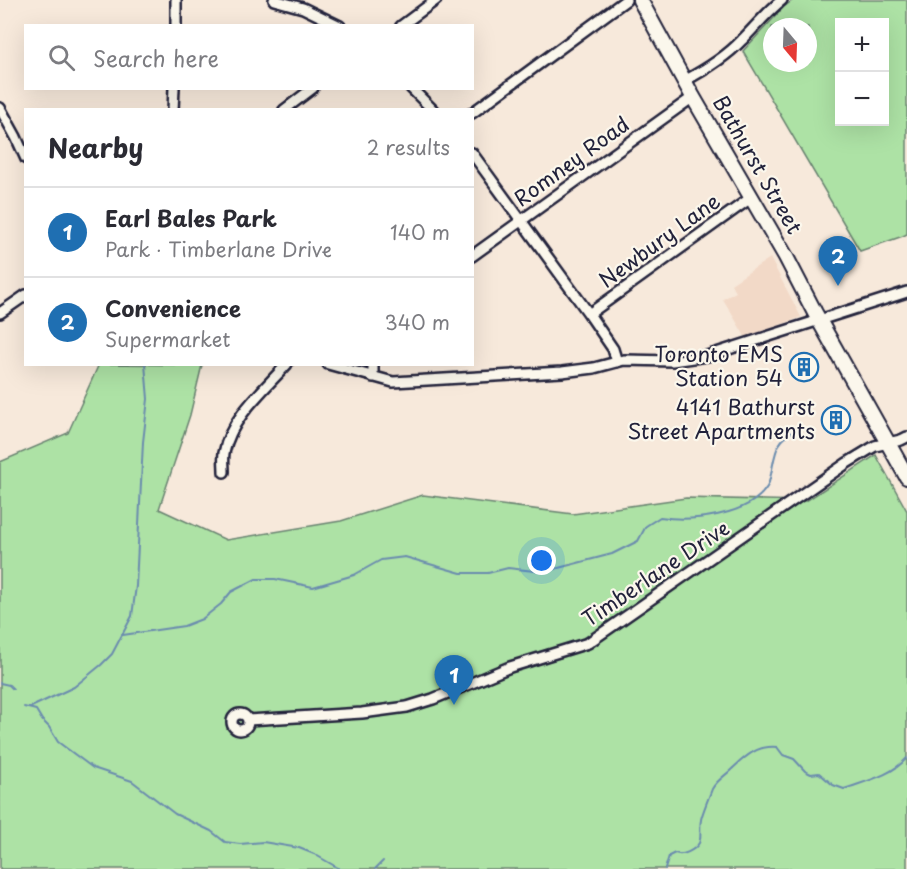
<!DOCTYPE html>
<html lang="en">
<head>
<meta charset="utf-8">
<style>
	body { margin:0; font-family:"Playpen Sans",sans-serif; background:#f2f2f3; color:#2b2b33 }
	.controls { position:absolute; right:18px; top:18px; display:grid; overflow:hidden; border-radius:0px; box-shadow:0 6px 24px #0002 }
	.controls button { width:54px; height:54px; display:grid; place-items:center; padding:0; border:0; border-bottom:2px solid #e1e1e2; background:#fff; color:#2b2b33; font:30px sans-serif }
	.compass { position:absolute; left:763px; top:18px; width:54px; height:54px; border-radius:50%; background:#fff; box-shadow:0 6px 24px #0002; rotate:161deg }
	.you { position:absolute; left:542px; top:561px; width:21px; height:21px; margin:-15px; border:4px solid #fff; border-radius:50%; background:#1a73e8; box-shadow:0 0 0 9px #1a73e833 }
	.badge { display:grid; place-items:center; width:39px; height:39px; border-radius:50%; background:#1f6fb2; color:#fff; font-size:20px; font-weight:700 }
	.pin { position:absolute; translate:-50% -50px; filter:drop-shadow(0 2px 3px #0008) }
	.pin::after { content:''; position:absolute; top:32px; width:21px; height:18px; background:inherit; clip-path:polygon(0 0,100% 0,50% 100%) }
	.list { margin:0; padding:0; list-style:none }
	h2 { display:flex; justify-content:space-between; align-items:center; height:78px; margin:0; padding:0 24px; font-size:26px }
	h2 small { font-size:20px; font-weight:400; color:#7c7c81 }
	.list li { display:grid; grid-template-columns:39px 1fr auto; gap:18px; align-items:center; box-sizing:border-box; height:90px; padding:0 24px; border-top:2px solid #e1e1e2 }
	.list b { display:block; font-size:22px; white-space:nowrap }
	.list p { margin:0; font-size:20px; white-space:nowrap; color:#7c7c81 }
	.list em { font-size:20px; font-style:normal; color:#7c7c81 }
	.icon { flex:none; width:33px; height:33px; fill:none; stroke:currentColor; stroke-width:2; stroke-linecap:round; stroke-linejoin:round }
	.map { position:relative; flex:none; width:907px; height:869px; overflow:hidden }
	.search { position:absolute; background:#fff; box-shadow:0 6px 24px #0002; left:24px; top:24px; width:450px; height:66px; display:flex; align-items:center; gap:15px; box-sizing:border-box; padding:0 21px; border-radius:0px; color:#7c7c81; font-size:22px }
	.panel { position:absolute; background:#fff; box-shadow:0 6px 24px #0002; left:24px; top:108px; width:450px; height:258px; border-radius:0px }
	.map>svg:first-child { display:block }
	.built { fill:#f2d9c7 }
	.green { fill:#ade2a5; stroke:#688270; stroke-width:1.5; fill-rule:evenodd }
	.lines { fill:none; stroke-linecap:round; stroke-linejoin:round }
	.stream { stroke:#6b8cae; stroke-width:2 }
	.street-casing { stroke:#22223b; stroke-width:14 }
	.secondary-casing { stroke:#22223b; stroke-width:18 }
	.street { stroke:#fbf7ec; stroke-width:9 }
	.secondary { stroke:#fbf7ec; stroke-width:14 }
	.labels { text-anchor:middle; stroke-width:4.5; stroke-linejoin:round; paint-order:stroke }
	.street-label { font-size:21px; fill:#22223b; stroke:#fbf7ec }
	.poi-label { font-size:21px; fill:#22223b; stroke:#fbf7ec; text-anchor:end }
</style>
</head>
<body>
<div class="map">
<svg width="907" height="869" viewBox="0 0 907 869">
	<rect width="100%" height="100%" fill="#f7e9db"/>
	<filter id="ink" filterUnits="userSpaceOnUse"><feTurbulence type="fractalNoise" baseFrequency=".0167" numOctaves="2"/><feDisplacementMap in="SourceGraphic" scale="12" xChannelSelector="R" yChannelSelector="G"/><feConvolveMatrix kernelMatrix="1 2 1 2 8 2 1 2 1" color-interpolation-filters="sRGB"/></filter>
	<g filter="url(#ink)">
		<path class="built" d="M770,258l31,59 -55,21 -23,-39 13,-7 -5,-8z"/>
		<path class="green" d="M793,0h114v234l-4,2 -43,15 -117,-200 41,-44zM840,22h44v100h-44zM772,27h36v36h-36z
			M99,364l103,1 -12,50 -31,94 67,31 115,-19 82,-26 150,19 113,-16 120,3 70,-46 31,56v358h-907v-407l68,-29z"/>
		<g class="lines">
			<path class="stream" d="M123,635l61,-9 18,-7 19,-15 10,-12 25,-13h19l38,8 41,-12 27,-15 24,-3 56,16h27l20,-5 35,4 69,-18 26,-13 8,-15 14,-9c30,5 89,-1 107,-30 2,-3 3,-9 4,-13 5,-23 4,-33 26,-45
				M0,683l9,2 4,4
				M24,707l12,3 6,10 7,7 9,15 35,26 39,13 43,33 36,17 14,11 15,2 23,-2 36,6 15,6 26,15
				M29,708l45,-21 27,-22 11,-11 20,-38 4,-30 7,-144 5,-43 -3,-35
				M375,869l8,-8
				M665,869l4,-13 6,-3c7,4 20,-3 24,-10 3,-6 0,-16 2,-23 0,-4 10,-28 11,-31 5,-9 13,-13 20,-20 13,-12 25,-24 45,-22l6,8 11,4 11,12 6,3 8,-1 14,12 11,4c22,-8 47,-13 63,-31"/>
			<g class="street-casing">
				<path id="street" d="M274,0l29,8 37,18
					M176,26v-26
					M401,26l35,-26
					M684,81c21,-11 42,-24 58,-41 14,-14 25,-28 40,-40
					M411,88l22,22
					M0,108l16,29 10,22
					M173,110l1,-22
					M284,110l29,-22
					M472,113l154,-113
					M472,153l117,161 24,35 4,13
					M472,256l221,-159
					M0,313l26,-18
					M589,314l163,-117
					M328,364l65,18 169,-10 32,-4 30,-8 48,1 35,-5 200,-64
					M373,377v-13
					M224,472c0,-6 -1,-13 0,-19 7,-36 40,-63 63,-89
					M232 722a8 8 0 1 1 16 0a8 8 0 1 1-16 0Z
					M248,720l114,-7 45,-6 26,-8 77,-32 78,-24 259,-180 28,-17 26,-6 6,-3"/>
			</g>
			<g class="secondary-casing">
				<path id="secondary" d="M640,0l53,97 93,160 29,56 92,164"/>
			</g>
			<use href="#street" class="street"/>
			<use href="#secondary" class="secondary"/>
		</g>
	</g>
	<defs>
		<g id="building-ring" transform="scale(1.5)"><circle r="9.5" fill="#fbf7ec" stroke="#1f6fb2" stroke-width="1.5"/><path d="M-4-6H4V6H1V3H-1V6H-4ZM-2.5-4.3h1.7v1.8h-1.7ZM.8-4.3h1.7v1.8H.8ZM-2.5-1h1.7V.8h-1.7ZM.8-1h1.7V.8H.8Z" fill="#1f6fb2"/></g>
	</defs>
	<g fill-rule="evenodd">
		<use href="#building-ring" x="804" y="367"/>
		<use href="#building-ring" x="836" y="420"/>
	</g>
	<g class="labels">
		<g class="street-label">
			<text transform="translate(572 162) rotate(-36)" y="7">Romney Road</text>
			<text transform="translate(757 165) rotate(60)" y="7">Bathurst Street</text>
			<text transform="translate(660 241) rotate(-36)" y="7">Newbury Lane</text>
			<text transform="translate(656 574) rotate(-34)" y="7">Timberlane Drive</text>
		</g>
		<g class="poi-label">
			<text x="783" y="362">Toronto EMS<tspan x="783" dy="24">Station 54</tspan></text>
			<text x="815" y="415">4141 Bathurst<tspan x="815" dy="24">Street Apartments</tspan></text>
		</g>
	</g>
</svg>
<div class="controls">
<button>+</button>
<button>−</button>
</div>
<svg class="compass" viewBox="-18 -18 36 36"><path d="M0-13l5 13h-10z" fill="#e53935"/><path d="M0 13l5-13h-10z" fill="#7c7c81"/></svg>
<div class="you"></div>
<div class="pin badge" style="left:454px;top:705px">1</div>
<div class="pin badge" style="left:838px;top:286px">2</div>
<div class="search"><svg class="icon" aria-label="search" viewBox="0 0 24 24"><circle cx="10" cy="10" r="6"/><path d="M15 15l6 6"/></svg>Search here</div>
<section class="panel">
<h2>Nearby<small>2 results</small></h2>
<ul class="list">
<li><span class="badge">1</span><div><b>Earl Bales Park</b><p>Park · Timberlane Drive</p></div><em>140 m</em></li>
<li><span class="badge">2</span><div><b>Convenience</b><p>Supermarket</p></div><em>340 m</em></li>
</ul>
</section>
</div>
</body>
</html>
